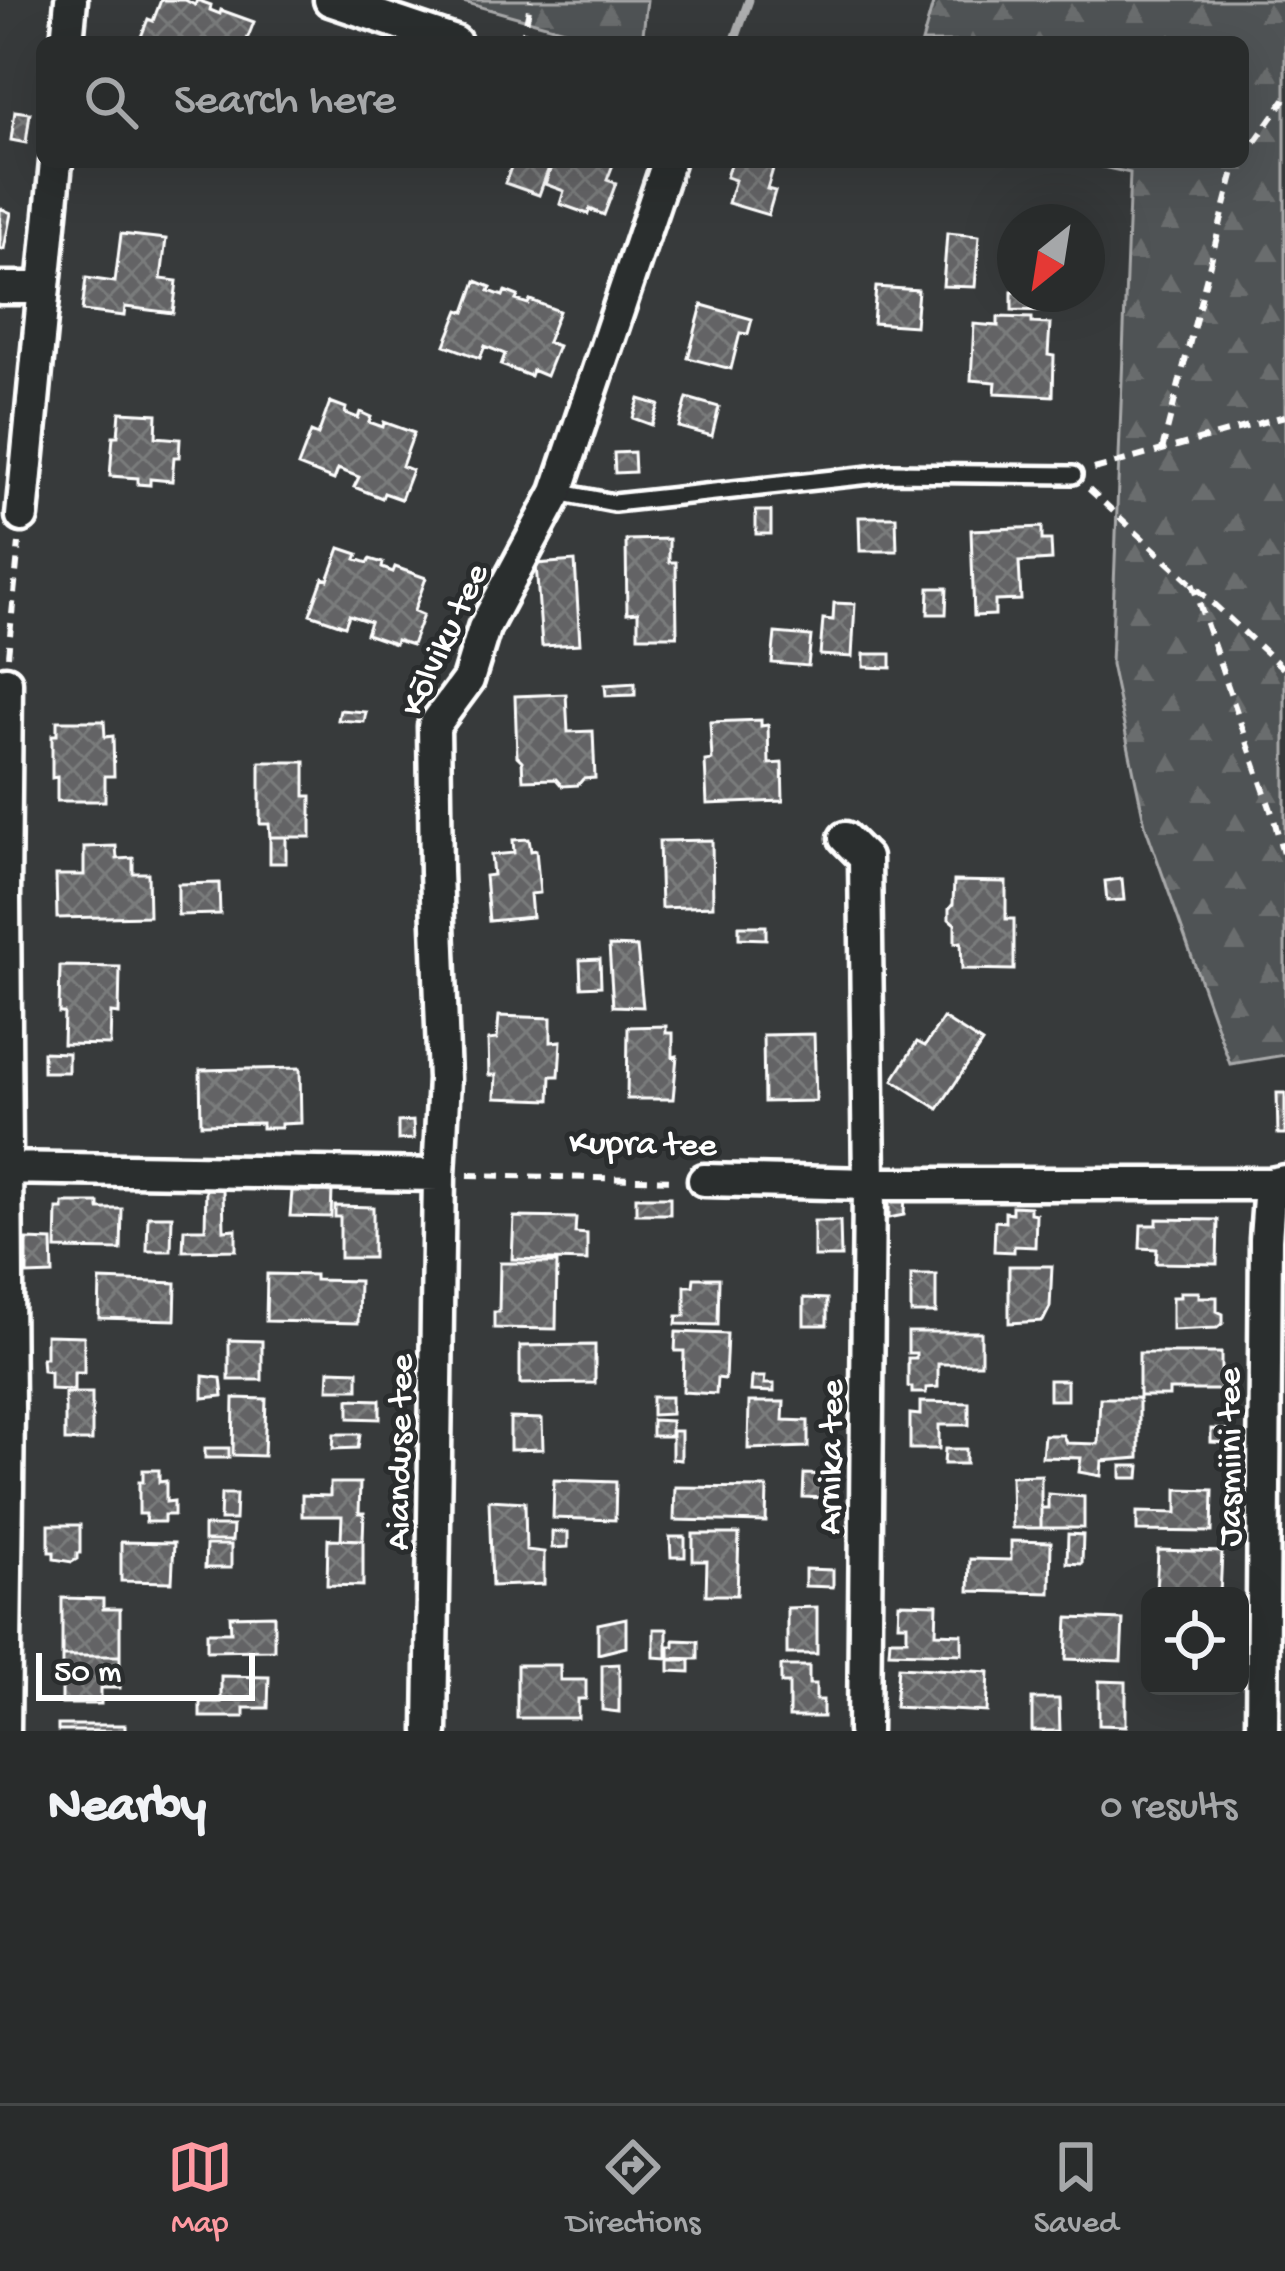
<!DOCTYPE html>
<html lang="en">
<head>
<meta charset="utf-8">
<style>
	body { margin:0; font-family:"Gochi Hand",sans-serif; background:#313434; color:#f1f3f6 }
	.controls { position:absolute; right:36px; bottom:36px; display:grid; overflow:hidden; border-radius:18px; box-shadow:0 12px 48px #0002 }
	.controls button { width:108px; height:108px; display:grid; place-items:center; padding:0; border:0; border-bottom:3px solid #454848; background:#292c2c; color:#f1f3f6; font:60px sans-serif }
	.compass { position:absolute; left:997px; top:204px; width:108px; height:108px; border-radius:50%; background:#292c2c; box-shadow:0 12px 48px #0002; rotate:210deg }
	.scale { position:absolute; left:36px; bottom:30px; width:219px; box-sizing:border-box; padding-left:12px; border:6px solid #fff; border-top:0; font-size:33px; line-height:42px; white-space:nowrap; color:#fff; -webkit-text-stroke:9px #2a2d2e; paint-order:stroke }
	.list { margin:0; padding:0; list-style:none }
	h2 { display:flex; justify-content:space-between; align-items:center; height:156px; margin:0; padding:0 48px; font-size:51px }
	h2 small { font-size:39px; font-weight:400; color:#a5a7a9 }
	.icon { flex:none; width:66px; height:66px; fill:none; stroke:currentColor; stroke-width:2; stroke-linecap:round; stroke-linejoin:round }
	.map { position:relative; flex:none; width:1285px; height:1731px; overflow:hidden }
	.search { position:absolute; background:#292c2c; box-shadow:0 12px 48px #0002; left:36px; right:36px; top:36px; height:132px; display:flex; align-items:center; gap:30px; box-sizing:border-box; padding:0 42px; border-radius:18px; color:#a5a7a9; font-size:45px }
	.sheet { height:372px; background:#292c2c }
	nav { display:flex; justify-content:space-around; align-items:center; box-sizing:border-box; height:168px; border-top:3px solid #454848; background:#292c2c; font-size:33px; color:#a5a7a9 }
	nav a { display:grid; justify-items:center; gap:6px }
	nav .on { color:#ff9aa2 }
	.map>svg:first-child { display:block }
	.forest { fill:url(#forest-firs); stroke:#a8a9aa; stroke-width:3 }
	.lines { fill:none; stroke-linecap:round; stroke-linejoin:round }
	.stream { stroke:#adaeaf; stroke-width:9 }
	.building { fill:url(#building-cross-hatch); stroke:#fff; stroke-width:3 }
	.service-casing { stroke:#fff; stroke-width:24 }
	.minor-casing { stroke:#fff; stroke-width:39 }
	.path { stroke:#fff; stroke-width:6; stroke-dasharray:12 9; stroke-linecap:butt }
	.service { stroke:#2a2d2e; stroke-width:15 }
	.minor { stroke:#2a2d2e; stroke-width:30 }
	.labels { text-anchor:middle; stroke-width:10; stroke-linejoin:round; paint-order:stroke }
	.street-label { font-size:36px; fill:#fff; stroke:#2a2d2e }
</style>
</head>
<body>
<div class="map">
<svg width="1285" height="1731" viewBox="0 0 1285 1731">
	<defs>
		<pattern id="forest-firs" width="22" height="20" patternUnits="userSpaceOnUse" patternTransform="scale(3)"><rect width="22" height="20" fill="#505354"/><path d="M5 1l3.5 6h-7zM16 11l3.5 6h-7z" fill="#6a6d6e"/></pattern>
		<pattern id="building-cross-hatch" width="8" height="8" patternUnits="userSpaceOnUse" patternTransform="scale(3)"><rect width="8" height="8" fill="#636465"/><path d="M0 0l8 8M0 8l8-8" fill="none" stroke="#7a7b7c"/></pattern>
	</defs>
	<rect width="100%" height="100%" fill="#373a3b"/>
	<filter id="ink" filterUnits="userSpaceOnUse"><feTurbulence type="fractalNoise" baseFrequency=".00833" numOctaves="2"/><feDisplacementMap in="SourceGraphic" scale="24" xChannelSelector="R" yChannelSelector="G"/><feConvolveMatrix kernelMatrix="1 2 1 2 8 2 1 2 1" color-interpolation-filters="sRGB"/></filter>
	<g filter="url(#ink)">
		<path class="forest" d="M456,0h191l-5,42h-35z
			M934,0h351v1055l-55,9 -85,-239 -34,-161 19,-491 -50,-11h163v-120h-321z"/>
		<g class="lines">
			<path class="stream" d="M734,42l15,-42"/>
		</g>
		<path class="building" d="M161,0h24l10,5 2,-5 14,5 -1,5 10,4 1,-4 33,12 -8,20h-107l9,-23 5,2z
			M15,111l15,2 -4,30 -15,-3z
			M513,162h38l-12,33 -34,-12z
			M553,162h61l-7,18 9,3 -12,32 -14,-6 -2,5 -28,-10 4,-13 -19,-7z
			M731,162h44l-8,27 8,2 -7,24 -40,-12 7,-23 -9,-3z
			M0,208l11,5 -7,36h-4z
			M947,233l32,3 -4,51 -32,-1z
			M121,234l45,5 -5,40 16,2 -4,32 -48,-6 -1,9 -42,-5 4,-33 29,4z
			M476,281l15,6 -2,4 14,5 2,-5 13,5 -2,4 12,4 2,-4 29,11 -12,31 11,4 -12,30 -14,-6 -2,6 -29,-11 4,-11 -20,-8 -5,12 -35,-13 14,-35 6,2z
			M876,287l42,3 -3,36 -42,-3z
			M1012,292l39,2v17l-39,-1z
			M702,305l50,14 -4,15 -8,-1 -9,36 -43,-11z
			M998,317l34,1v5l18,1 -2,31 6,1 -1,40 -58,-3 1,-11 -25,-2 3,-56 24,2z
			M687,398l32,9 -7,29 -33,-9z
			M639,399l20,6 -7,20 -19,-7z
			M330,402l16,6 -1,5 13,5 2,-6 11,5 -2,5 14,5 1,-5 30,11 -12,33 10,4 -11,29 -17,-6 -2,5 -28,-11 5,-10 -21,-8 -4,11 -36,-14 13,-34 7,3z
			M120,412l37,2 -1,23 24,2 -1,18h-5l-2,24 -22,-2v6l-12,-1v-6l-28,-2 3,-40h5z
			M634,452l1,20 -20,1 -1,-20z
			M756,511h15v23h-15z
			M859,517h37l1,34h-37z
			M1042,527v13h9l1,20 -33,2 2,38 -26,1v14l-21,1 -3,-86z
			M669,539v23h7l1,74h-39v-24l-11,1 -1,-73z
			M340,548l18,6 -2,5 12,4 2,-4 13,4 -1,5 11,4 2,-5 31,11 -12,33 9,4 -11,30 -16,-5 -1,4 -29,-10 4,-12 -21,-7 -4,11 -35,-12 13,-36 5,2z
			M575,561l5,83 -38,2 -6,-82z
			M929,588h18l-1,26h-18z
			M834,603l21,1 -3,53 -32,-2 3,-36 10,1z
			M775,633l36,3 -3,30 -36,-3z
			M864,654h27v14l-27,-1z
			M635,683v12l-29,1 -1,-11z
			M566,694l2,38 25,-1 2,47 -12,1 -5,6 -16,1 -6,-7 -33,1 -1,-19 -5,-5 -2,-60z
			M340,710l26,2 -2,10 -26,-2z
			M761,720v6l7,-1 1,39 13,-1 1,38 -76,3 -2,-43 7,-1 -2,-38z
			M57,721h47l1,16 8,-1 1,40h-9v25h-48v-24l-5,1v-43h5z
			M260,762h45v34h6v41h-41l-1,-13h-9z
			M270,837h16v26h-16z
			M529,839l2,12 5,-1 4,43 -10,1 2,23 -43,4 -4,-45 8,-1 -2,-20 23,-2 -1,-13z
			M712,840l1,66 -52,2 -2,-67z
			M116,846l1,13 16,-1v15h15l1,43 -92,2 -1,-43h28v-28z
			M1122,879l2,21 -17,1 -2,-20z
			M954,881l52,1v37h8v51l-52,-1 -1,-27 -6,1v-19l-6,-5v-10l4,-5z
			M219,883l1,31 -42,1v-31z
			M739,926h27v13l-27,-1z
			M609,946l28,1 6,60 -30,-1z
			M600,959l1,27 -20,1 -1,-27z
			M60,966l60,1 -1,47 -8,-1 -1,32 -47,-1 1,-31h-5z
			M499,1016l52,2v24l10,-1 -2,35h-8l-1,24 -55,-2 1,-23h-7l-1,-35 9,-1z
			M943,1018l39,25 -44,66 -45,-29 24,-38 8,4z
			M666,1026v7h7v24l4,-1 -4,43h-46l1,-72z
			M814,1034l2,67 -52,1 -1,-67z
			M43,1052l25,1v19h-25z
			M300,1068l1,55 -20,1v4h-19v-5l-61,1 -1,-54z
			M1277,1093h8v41h-7z
			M413,1121l1,18 -16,1v-18z
			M206,1188l17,1 1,41 12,-1v21l-53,1 1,-22h21z
			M292,1191h40l-1,26 -41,-1z
			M905,1194l-1,21 -15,3v-22z
			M636,1197h34v17h-34z
			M63,1203h36v6h23l-1,41 -65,-1 1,-40h6z
			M335,1206l38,1v51h-33v-41h-5z
			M1012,1206l18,1v6l6,1 -1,33 -21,-1v6l-20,-1 1,-30 10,1v-10l7,1z
			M148,1216h24l-1,35h-24z
			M514,1217l62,1 -1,15 12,1v27l-75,-2z
			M1157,1219l61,1 -1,44 -61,-1 1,-14 -17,-1 1,-23h16z
			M814,1221h26l1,36h-27z
			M27,1240l25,1 1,33 -26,1z
			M500,1263h57l-1,66 -62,-1v-16h5z
			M1009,1266h43l-2,41 -7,14 -34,2z
			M267,1274l48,1v5l44,1 -1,42 -92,-2z
			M911,1275h25v38h-25z
			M694,1278h25l-1,47 -42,-1 1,-8h8v-30h8z
			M100,1280l76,3 -1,37 -76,-2z
			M1180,1292h19v5h18v14l6,3v9l-6,5 -45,2v-33h8z
			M804,1298l23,1v26h-23z
			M676,1332l51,2 -2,45 -8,-1 -1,16 -33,-2 1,-41h-9z
			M908,1332h73v32h-43v23l-12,1v5h-14v-6h-4v-29h8v-5h-8z
			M46,1335l38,1v37h-10v17l-24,-1v-17l-7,-1 -1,-13h4z
			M229,1340l33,1v39h-33z
			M595,1345v38l-75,1v-38z
			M1139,1353h82v37h-52v6h-30z
			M329,1370l29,1v18h-30z
			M203,1376l18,2 2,18 -20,2z
			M752,1377h13l-1,7h10v8l-23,-1z
			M1049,1380h18v20h-18z
			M65,1393h27v48h-27z
			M652,1397h19v17l-19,1z
			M234,1398l32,1 -2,57 -31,-1z
			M1100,1398h39v60l-37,3 -1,15 -22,-4 2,-14 -39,-1 2,-22h19l3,8 32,1z
			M349,1399l31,1v19l-31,-1z
			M749,1402h35l-1,18 25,1v26l-60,2z
			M920,1402l49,1v22h-30v24h-29v-35l10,1z
			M510,1418l32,1 1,30 -33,1z
			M652,1420l19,1v15h-19z
			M1211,1429l18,1v13l-18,-1z
			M672,1431h9v29l-9,-1z
			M334,1434h26l-2,14 -25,1z
			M205,1448h24v10h-24z
			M945,1449h21v15h-22z
			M1121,1466h19l-1,12h-18z
			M143,1470h16v12l7,-1v21l8,-1v14h-10v7h-18v-8h-7v-32h4z
			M804,1474l25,1 -1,23 -25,-1z
			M1041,1475v53h-29l-1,-52z
			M554,1480l62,2 -1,38 -62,-2z
			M330,1483h30l-1,30h5l-1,27 -22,-1 1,-23h-40v-21l28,1z
			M675,1487l92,1 -1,34 -92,-2z
			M1177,1489l36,1 -1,42 -75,-1v-19l40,1z
			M221,1494h15l-1,26h-15z
			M1048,1494l36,3v31h-43v-20h7z
			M489,1500l36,2 1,48 18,2v32l-52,2z
			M49,1525h31v28h-3v6l-5,3 -18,-3v-7h-5z
			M204,1526h29l-1,15h-28z
			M552,1532h16v15l-16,1z
			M693,1534h46l-2,61h-31l1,-34h-14z
			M1068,1534l15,1 -1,29 -15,-1z
			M670,1537h15v20h-14z
			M328,1539l35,1v46l-36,-1z
			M1011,1541l40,1 -1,51 -81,-2 1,-32 41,1z
			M121,1542l53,1 -2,39 -51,-1z
			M206,1545h25v23h-26z
			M1158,1550l64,2 -2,44 -64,-3z
			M805,1569l28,1v17l-28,-1z
			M62,1598l41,1v10h17v47h-58z
			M899,1603l38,1 -1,29 26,1v20l-73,-2 1,-13h17v-15h-9z
			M817,1607v47h-30v-46z
			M274,1615v35l-67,1v-19h24l-1,-16z
			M626,1618v29l-28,7v-30z
			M1068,1618l55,2 -2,41 -55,-2z
			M654,1629h13v29l-13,-1z
			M674,1640l24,1v18l-29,-1v-12h5z
			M62,1656h58v32h-19v16h-39z
			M669,1660h21v12l-21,-1z
			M619,1664v48l-17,-2v-45z
			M517,1665h43v15h26v19h-8v19h-61z
			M781,1666h28v18h7v16h7v17h-34v-34h-8z
			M898,1667l91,5 -2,40 -92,-5z
			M221,1676l48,1 -1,31h-24v9h-44v-15h21z
			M1099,1681l27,1v44l-27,-1z
			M1032,1699h27l1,32h-28z
			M58,1725h67v6h-67z"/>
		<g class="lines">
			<g class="service-casing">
				<path id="service" d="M557,492l57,11 274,-30 185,2"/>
			</g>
			<g class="minor-casing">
				<path id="minor" d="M330,0l125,42
					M67,42l4,-42
					M0,288h44
					M22,516l34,-354
					M845,838l20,20 4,326 -5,547
					M0,1168l439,7
					M704,1180l165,4h401l15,-3
					M4,1731l4,-322 -4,-510 2,-217
					M431,1731l8,-556 5,-96 -8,-207 -2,-146 34,-46 16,-52 73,-136 111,-330
					M1262,1731l4,-492 4,-55"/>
			</g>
			<path class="path" d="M522,42l9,-42
				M1243,159l42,-60
				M1162,450l72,-279 7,-9
				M1094,469l191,-53
				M1089,489l196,181
				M1192,583l82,236 11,43
				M8,656l11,-113
				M468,1175l209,5"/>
			<use href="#service" class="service"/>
			<use href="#minor" class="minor"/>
		</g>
	</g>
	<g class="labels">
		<g class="street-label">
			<text transform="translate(441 638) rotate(-65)" y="13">Kõlviku tee</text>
			<text transform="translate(643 1140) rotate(1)" y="13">Kupra tee</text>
			<text transform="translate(396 1452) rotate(-89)" y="13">Aianduse tee</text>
			<text transform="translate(827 1457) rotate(-89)" y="13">Arnika tee</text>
			<text transform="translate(1226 1457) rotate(-90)" y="13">Jasmiini tee</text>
		</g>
	</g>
</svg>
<div class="controls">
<button><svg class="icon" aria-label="locate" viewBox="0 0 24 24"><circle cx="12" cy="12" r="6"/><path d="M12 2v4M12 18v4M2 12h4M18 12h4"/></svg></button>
</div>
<svg class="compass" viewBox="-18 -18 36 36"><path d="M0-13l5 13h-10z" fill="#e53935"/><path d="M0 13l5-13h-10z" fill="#a5a7a9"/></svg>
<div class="scale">50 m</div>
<div class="search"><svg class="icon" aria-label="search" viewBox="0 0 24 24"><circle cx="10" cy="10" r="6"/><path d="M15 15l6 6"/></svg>Search here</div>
</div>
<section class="sheet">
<h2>Nearby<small>0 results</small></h2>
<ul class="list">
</ul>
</section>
<nav>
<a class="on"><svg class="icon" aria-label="map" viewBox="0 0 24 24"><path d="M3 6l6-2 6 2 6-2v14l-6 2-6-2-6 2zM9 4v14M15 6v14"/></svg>Map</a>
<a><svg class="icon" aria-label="directions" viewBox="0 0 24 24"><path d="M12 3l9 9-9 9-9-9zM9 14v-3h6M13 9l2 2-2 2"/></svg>Directions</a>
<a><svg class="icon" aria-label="saved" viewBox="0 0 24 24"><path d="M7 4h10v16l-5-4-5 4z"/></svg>Saved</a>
</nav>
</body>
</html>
